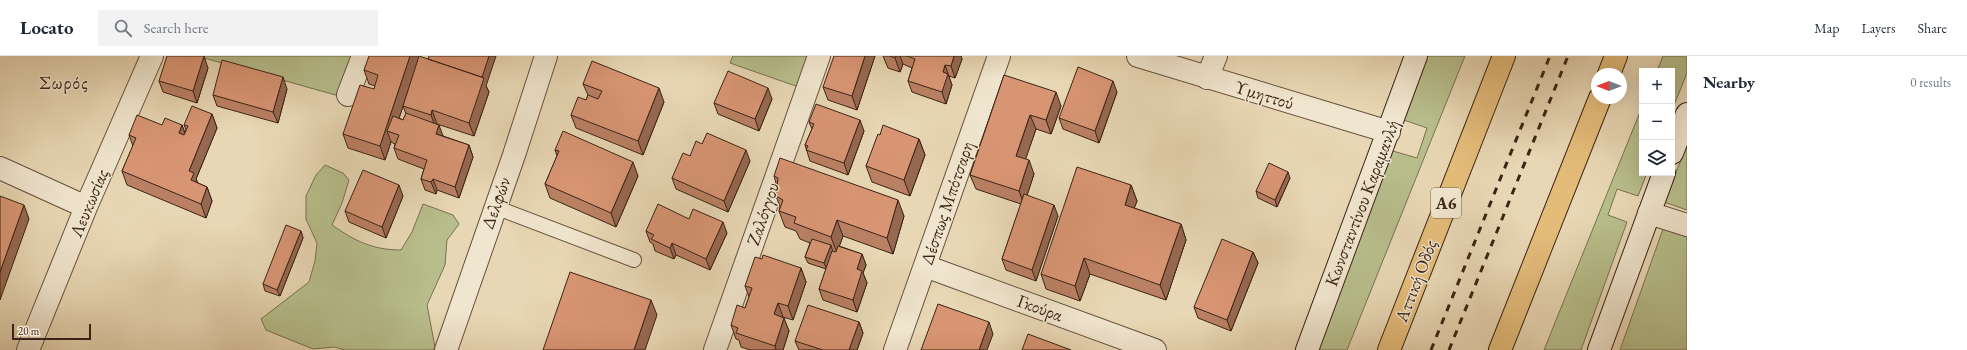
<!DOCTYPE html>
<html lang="en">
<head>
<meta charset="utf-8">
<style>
	body { margin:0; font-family:"EB Garamond",serif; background:#f2f2f3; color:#1f2937 }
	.controls { position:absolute; right:12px; top:12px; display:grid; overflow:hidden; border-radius:0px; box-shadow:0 4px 16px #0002 }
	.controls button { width:36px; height:36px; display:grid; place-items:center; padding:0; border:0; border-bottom:1px solid #e0e1e3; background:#fff; color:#1f2937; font:20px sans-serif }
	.compass { position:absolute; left:1591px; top:12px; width:36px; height:36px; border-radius:50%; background:#fff; box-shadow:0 4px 16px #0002; rotate:270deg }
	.scale { position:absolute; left:12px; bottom:10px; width:79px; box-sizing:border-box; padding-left:4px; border:2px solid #3b2415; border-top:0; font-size:11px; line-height:14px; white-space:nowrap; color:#3b2415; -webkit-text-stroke:3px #f0e5ce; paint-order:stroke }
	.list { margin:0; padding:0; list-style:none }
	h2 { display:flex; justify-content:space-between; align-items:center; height:52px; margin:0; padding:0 16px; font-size:17px }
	h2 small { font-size:13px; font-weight:400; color:#747a83 }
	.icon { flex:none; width:22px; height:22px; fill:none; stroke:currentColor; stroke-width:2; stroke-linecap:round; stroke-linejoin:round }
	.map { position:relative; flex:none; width:1687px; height:294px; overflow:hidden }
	header { display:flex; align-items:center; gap:24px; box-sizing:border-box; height:56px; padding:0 20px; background:#fff; border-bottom:1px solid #e0e1e3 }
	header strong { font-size:19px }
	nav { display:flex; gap:22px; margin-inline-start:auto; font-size:14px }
	.search { width:280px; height:36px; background:#f2f2f3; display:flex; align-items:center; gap:10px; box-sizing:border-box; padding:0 14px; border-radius:0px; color:#747a83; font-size:15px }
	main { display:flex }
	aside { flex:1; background:#fff }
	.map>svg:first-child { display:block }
	.green { fill:#b7be8c; stroke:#797150 }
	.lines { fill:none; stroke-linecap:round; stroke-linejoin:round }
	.lane-casing { stroke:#66513d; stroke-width:16 }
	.street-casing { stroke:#66513d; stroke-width:24 }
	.secondary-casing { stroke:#3b2415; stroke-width:24 }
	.highway-casing { stroke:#3b2415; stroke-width:24 }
	.lane { stroke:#f0e5ce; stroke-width:14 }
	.street { stroke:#f0e5ce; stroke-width:22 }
	.secondary { stroke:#f0e5ce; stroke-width:22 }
	.highway { stroke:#e4bc7a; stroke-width:22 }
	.rail { stroke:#3b2415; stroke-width:3; stroke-dasharray:7 7; stroke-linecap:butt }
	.wall { fill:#ba8064; stroke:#3b2415; fill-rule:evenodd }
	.shaded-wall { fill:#976851; stroke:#3b2415 }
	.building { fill:#d89574; stroke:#3b2415 }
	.labels { text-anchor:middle; stroke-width:3; stroke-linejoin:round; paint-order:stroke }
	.shield { fill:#f0e5ce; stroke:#715e4c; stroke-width:1 }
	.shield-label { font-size:17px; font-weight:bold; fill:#3b2415 }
	.street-label { font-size:18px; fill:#3b2415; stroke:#f0e5ce }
	.neighbourhood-label { font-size:19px; letter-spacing:1px; fill:#3b2415; stroke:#f0e5ce }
</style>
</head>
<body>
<header>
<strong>Locato</strong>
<div class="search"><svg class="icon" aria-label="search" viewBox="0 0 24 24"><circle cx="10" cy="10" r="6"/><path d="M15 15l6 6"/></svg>Search here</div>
<nav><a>Map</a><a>Layers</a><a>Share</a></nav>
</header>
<main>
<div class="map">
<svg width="1687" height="294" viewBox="0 0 1687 294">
	<rect width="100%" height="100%" fill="#e8d7b4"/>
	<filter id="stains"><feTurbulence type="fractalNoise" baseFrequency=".005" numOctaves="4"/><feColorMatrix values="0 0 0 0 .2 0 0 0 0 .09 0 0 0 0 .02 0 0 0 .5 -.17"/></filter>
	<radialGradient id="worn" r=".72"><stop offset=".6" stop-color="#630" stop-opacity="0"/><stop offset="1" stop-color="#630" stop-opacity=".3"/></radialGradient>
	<path class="green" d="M197,0h158l-16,40z
		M733,0h86l-12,34 -77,-27z
		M1421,0h44l-118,294h-37l76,-201 31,9 10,-30 -29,-10z
		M1663,0h24v17l-15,37v-39h-15z
		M1642,51v66h5l-9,23 -21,-7 -9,26 19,7 -46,128h-37z
		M1687,89v65l-23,-8z
		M325,109l18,8 6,7 -7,23 -10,22c23,16 41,25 69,25l11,-18 11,-28 30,11 6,9 -12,16 -2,25 -18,40 8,42 -2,3h-88l-11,-3 -21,2 -47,-19 -5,-11 48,-37 6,-21 2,-18 -11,-24v-23l10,-21z
		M1663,173l24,7v114h-67z"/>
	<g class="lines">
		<g class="lane-casing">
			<path id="lane" d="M495,151l139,53"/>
		</g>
		<g class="street-casing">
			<path id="street" d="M1138,0l251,76
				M1207,22l9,-22
				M348,39l15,-39
				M0,112l86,39
				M1649,157l38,12
				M925,210l230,84
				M28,294l58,-143 66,-151
				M446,294l68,-195 32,-99
				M715,294l104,-294
				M895,294l104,-294"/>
		</g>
		<g class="secondary-casing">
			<path id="secondary" d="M1672,97l15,-39
				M1307,294l109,-294
				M1599,294l65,-177"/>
		</g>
		<g class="highway-casing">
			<path id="highway" d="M1609,18l7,-18
				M1389,294l115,-294
				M1500,294l100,-252"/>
		</g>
		<use href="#lane" class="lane"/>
		<use href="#street" class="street"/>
		<use href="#secondary" class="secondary"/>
		<use href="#highway" class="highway"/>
		<path class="rail" d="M1431,294l119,-294
			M1449,294l119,-294"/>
	</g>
	<path class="wall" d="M875,0l-18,54 -29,-10 -5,-13z
		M883,0h78l1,3 -7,19 -6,-2v1l3,8 -6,19 -34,-12 -4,-11 4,-13 -9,-4 -3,8 -12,-4z
		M208,12l-11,35 -34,-11 -4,-11z
		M364,14l122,16 3,6 -15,44 -37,-12v1l6,11 26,9 4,12 -14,41 -22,-8 -1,4 -11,-4 -4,-11 3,-10 -26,-10 -4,-11 1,-4 -4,-2 -6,18 -37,-12 -5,-14 31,-45 1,-3 -6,-2zM403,50l3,8 -3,6 -4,-2z
		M1004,19l57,31 -10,28 -15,-5 -11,30 9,15 -7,21 31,21 -22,65 -30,-11 -4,-11 19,-55 -45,-15 -6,-14z
		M583,28l81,18 -21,53 -67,-27 -5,-13 15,-15 2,-5z
		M287,33l-9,34 -61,-17 -4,-11z
		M1117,36l-18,51 -36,-14 -4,-11z
		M772,43l-13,32 -41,-17 -4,-11z
		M212,58l5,14 -21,51 2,4 9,4 5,14 -6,17 -79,-33 -5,-14 11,-25 -4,-11 53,-10 3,8 1,-3 -2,-5z
		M809,66l55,9 -16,44 -38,-14 -5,-16 7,-16z
		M880,79l39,4 6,16 -15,41 -38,-14 -6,-16z
		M702,88l48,17 -22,51 -52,-23 -4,-11 18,-22z
		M555,94l83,26 -22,51 -66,-29 -5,-14 12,-28z
		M774,120l130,40 -11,38 -50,-18 -4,10 23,8 4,11 -3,8 4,10 -10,29 -34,-12 -4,-11 7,-20 -18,-6 -3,-6 5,-14 -10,-4 -4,-8 -11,-4 -6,-16 1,-4 -4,-11 1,-9z
		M1290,122l-13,29 -19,-9 -2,-7z
		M1131,129l6,16 -3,7 47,16 5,16 -20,60 -76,-26 -10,27 -34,-12 -5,-15z
		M403,140l-17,42 -37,-16 -4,-11z
		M689,163l38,14 -17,37 -34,-15 -2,4 -19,-8 -2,-7 -3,-2 -4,-11z
		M301,175l2,7 -23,58 -15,-5 -2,-7z
		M1253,196l5,11 -27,68 -33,-13 -4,-11z
		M762,203l39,9 5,14 -13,38 -10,-3 6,14 -6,19h-33l-9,-3 -2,-7 -3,-1 -5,-14 14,-17 4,-11 -4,-11z
		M859,266l4,11 -6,17h-58l-4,-9z"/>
	<path class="shaded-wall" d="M204,0l4,12 -11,35 -4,-12z
		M410,0h10l-26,77 -7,-2 4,11 -6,18 -5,-14z
		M489,0h7l-10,30 3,6 -15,44 -5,-13 12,-44z
		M865,0h10l-18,54 -5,-14z
		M896,0h4l3,8 -3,8 -5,-14z
		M954,0h7l1,3 -7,19 -4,-12z
		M945,9l7,20 -6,19 -4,-12 1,-20z
		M283,21l4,12 -9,34 -5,-11z
		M1113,25l4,11 -18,51 -4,-12z
		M659,32l5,14 -21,53 -5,-14z
		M768,32l4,11 -13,32 -4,-12z
		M1056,36l5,14 -10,28 -5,-14z
		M432,54l5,14 -1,5 -5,-14z
		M212,58l5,14 -21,51 3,8 -8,-7 -2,-9z
		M1030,59l6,14 -14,41 -6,-14z
		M860,64l4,11 -16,44 -4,-12z
		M182,69l5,14 -8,-6z
		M439,69l4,11 -7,-2z
		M919,83l6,16 -15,41 -6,-16z
		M469,89l4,12 -14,41 -4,-11z
		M746,94l4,11 -22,51 -4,-11z
		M1029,104l5,14 -10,31 -5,-14z
		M633,106l5,14 -22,51 -5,-14z
		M1288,116l2,6 -13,29 -2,-7z
		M433,123l4,11 -1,4 -5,-12z
		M399,129l4,11 -17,42 -4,-11z
		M1131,129l6,16 -7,19 -5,-15z
		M207,131l5,14 -6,17 -5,-14z
		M898,144l6,16 -11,38 -6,-16z
		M24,149l5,14 -29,81v-28z
		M1054,149l4,11 -22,65 -4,-11z
		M837,164l6,16 -6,17 -6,-16z
		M723,166l4,11 -17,37 -4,-11z
		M1181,168l5,16 -20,60 -6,-15z
		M301,175l2,7 -23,58 -3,-6z
		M672,187l4,12 -2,4 -4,-11z
		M831,189l2,7 -6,18 -3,-7z
		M1253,196l5,11 -27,68 -4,-11z
		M862,198l4,11 -3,8 4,10 -10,29 -4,-12 4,-31z
		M1084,202l6,16 -10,27 -5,-15z
		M801,212l5,14 -13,38 -5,-14z
		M651,244l6,15 -12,35h-11z
		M778,247l5,14 -4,11 -5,-14z
		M784,262l5,13 -6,19h-7l-1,-4z
		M859,266l4,11 -6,17h-8z
		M989,266l4,12 -6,16h-8z"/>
	<path class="building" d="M167,0h37l-11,35 -34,-10z
		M369,0h41l-30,90 -37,-12 17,-49 14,4 4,-14 -14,-5z
		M419,0l65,22 -15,45 -37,-13 -1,5 -28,-9z
		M429,0h60l-7,21 -54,-18z
		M834,0h31l-13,40 -29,-9z
		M890,0h6l-1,2z
		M907,0h47l-3,10 -6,-1 -2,7 5,2 -6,18 -34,-11 7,-22z
		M222,4l61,17 -10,35 -60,-17z
		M592,5l67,27 -21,53 -67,-26 7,-18 8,3 2,-5 10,4 4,-8 -19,-7z
		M1078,11l35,14 -18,50 -36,-13z
		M728,15l40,17 -13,31 -41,-16z
		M1004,19l52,17 -10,28 -16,-5 -14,41 13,4 -10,31 -49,-16z
		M816,48l44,16 -16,43 -38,-13 2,-4 -3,-1 9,-21 -5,-2z
		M192,50l20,8 -23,57 5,2 -3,7 16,7 -6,17 -79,-33 14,-33 -7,-3 8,-20 25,10 3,-7 17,7 -3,8 5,2 4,-9 -4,-1z
		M406,57l33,12 -3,9 33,11 -14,42 -22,-8 -2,3 -10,-3 6,-19 -33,-12 5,-13 -12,-4 6,-15 10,4z
		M883,69l36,14 -15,41 -38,-14 12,-32 2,1z
		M563,75l70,31 -22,51 -66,-29 14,-33 -4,-1z
		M707,77l39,17 -22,51 -52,-23 11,-25 7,3 6,-15 6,3z
		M780,102l118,42 -11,38 -50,-18 -6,17 -37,-14 2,-6 -17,-6 4,-11 -7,-4 2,-18 -4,-2z
		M1269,107l19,9 -13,28 -19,-9z
		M1077,111l54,18 -6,20 56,19 -21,61 -76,-27 -9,28 -34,-12z
		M363,114l36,15 -17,42 -37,-16z
		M1024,138l30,11 -22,65 -30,-11z
		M0,140l24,9 -24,67z
		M658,148l31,15 4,-10 30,13 -17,37 -34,-16 -2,5 -19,-9 3,-4 -8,-4z
		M286,169l15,6 -24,59 -14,-6z
		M812,183l19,6 -7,18 -19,-6z
		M1222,183l31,13 -26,68 -33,-13z
		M838,190l24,8 -5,15 5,2 -9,29 -34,-11 13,-38 4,1z
		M763,199l38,13 -13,38 -10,-3 -4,11 10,4 -9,28 -39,-13 2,-5 -7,-3 6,-20 8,3 7,-20 -7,-2 10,-29 7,2z
		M570,216l81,28 -17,50h-91z
		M938,248l51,18 -10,28h-58z
		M808,249l51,17 -10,28h-26l-28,-9z
		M1028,278l43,16h-49z"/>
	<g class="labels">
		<rect class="shield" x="1431" y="132" width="30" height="30" rx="3"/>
		<g class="shield-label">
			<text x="1446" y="153">Α6</text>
		</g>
		<g class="street-label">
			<text transform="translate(1264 39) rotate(17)" y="6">Υμηττού</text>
			<text transform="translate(89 147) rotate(-67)" y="6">Λευκωσίας</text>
			<text transform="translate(496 147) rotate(-70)" y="6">Δελφών</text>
			<text transform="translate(947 147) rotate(-71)" y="6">Δέσπως Μπότσαρη</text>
			<text transform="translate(1362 147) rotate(-69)" y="6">Κωνσταντίνου Καραμανλή</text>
			<text transform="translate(763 158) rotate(-71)" y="6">Ζαλόγγου</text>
			<text transform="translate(1416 225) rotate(-69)" y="6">Αττική Οδός</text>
			<text transform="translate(1040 252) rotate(20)" y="6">Γκούρα</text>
		</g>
		<g class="neighbourhood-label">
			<text x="64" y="33">Σωρός</text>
		</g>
	</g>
	<rect width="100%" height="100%" filter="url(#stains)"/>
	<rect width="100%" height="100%" fill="url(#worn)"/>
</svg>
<div class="controls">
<button>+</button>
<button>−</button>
<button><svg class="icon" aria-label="layers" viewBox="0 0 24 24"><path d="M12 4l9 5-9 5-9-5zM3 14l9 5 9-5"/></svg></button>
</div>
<svg class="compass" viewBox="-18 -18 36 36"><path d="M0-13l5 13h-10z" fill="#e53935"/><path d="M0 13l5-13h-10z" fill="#747a83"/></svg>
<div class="scale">20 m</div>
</div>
<aside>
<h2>Nearby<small>0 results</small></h2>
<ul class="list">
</ul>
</aside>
</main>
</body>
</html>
